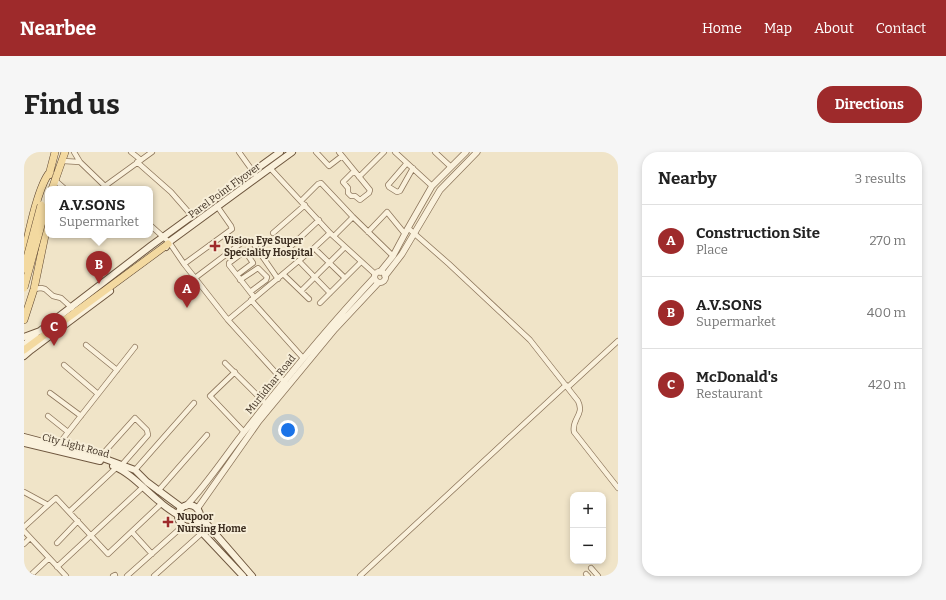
<!DOCTYPE html>
<html lang="en">
<head>
<meta charset="utf-8">
<style>
	body { margin:0; font-family:Bitter,serif; background:#f6f6f6; color:#222 }
	.controls { position:absolute; right:12px; bottom:12px; display:grid; overflow:hidden; border-radius:8px; box-shadow:0 2px 6px #0003 }
	.controls button { width:36px; height:36px; display:grid; place-items:center; padding:0; border:0; border-bottom:1px solid #e0e0e0; background:#fff; color:#222; font:20px sans-serif }
	.you { position:absolute; left:264px; top:278px; width:14px; height:14px; margin:-10px; border:3px solid #fff; border-radius:50%; background:#1a73e8; box-shadow:0 0 0 6px #1a73e833 }
	.badge { display:grid; place-items:center; width:26px; height:26px; border-radius:50%; background:#9e2a2b; color:#fff; font-size:13px; font-weight:700 }
	.pin { position:absolute; translate:-50% -33px; filter:drop-shadow(0 1px 2px #0008) }
	.pin::after { content:''; position:absolute; top:21px; width:14px; height:12px; background:inherit; clip-path:polygon(0 0,100% 0,50% 100%) }
	.popup { position:absolute; left:21px; top:34px; width:108px; height:52px; box-sizing:border-box; display:grid; place-content:center; border-radius:8px; background:#fff; filter:drop-shadow(0 1px 3px #0005); font-size:13px; white-space:nowrap; color:#767676 }
	.popup b { font-size:15px; color:#222 }
	.popup::after { content:''; position:absolute; left:50%; top:100%; margin-left:-8px; border:8px solid transparent; border-top-color:#fff }
	.list { margin:0; padding:0; list-style:none }
	h2 { display:flex; justify-content:space-between; align-items:center; height:52px; margin:0; padding:0 16px; font-size:17px }
	h2 small { font-size:13px; font-weight:400; color:#767676 }
	.list li { display:grid; grid-template-columns:26px 1fr auto; gap:12px; align-items:center; box-sizing:border-box; height:72px; padding:0 16px; border-top:1px solid #e0e0e0 }
	.list b { display:block; font-size:15px; white-space:nowrap }
	.list p { margin:0; font-size:13px; white-space:nowrap; color:#767676 }
	.list em { font-size:13px; font-style:normal; color:#767676 }
	.map { position:relative; flex:none; width:594px; height:424px; overflow:hidden; border-radius:16px }
	header { display:flex; align-items:center; gap:24px; box-sizing:border-box; height:56px; padding:0 20px; background:#9e2a2b; color:#fff }
	header strong { font-size:19px }
	nav { display:flex; gap:22px; margin-inline-start:auto; font-size:14px }
	.intro { display:flex; align-items:center; justify-content:space-between; box-sizing:border-box; height:96px; padding:0 24px }
	h1 { margin:0; font-size:28px }
	.button { padding:10px 18px; border-radius:16px; background:#9e2a2b; color:#fff; font-size:14px; font-weight:700 }
	main { display:flex; gap:24px; padding:0 24px }
	aside { flex:1; background:#fff; border-radius:16px; box-shadow:0 2px 6px #0003 }
	.map>svg:first-child { display:block }
	.lines { fill:none; stroke-linecap:round; stroke-linejoin:round }
	.minor-casing { stroke:#8d765c; stroke-width:6 }
	.tertiary-casing { stroke:#8d765c; stroke-width:7 }
	.secondary-casing { stroke:#6f573f; stroke-width:8 }
	.primary-casing { stroke:#5b4430; stroke-width:8 }
	.minor { stroke:#faf1dc; stroke-width:4.5 }
	.tertiary { stroke:#faf1dc; stroke-width:5.5 }
	.secondary { stroke:#faf1dc; stroke-width:6 }
	.primary { stroke:#f3d9a0; stroke-width:7 }
	.primary-bridge-casing { stroke:#5b4430; stroke-width:8; stroke-linecap:butt }
	.primary-bridge { stroke:#f3d9a0; stroke-width:7 }
	.poi-dot { fill:#9e2a2b; stroke:#f7eed8; stroke-width:1.5 }
	.labels { text-anchor:middle; stroke-width:4; stroke-linejoin:round; paint-order:stroke }
	.street-label { font-size:10px; fill:#3d2e20; stroke:#f7eed8 }
	.poi-label { font-size:10px; font-weight:bold; fill:#3d2e20; stroke:#f7eed8; text-anchor:start }
</style>
</head>
<body>
<header>
<strong>Nearbee</strong>
<nav><a>Home</a><a>Map</a><a>About</a><a>Contact</a></nav>
</header>
<div class="intro"><h1>Find us</h1><a class="button">Directions</a></div>
<main>
<div class="map">
<svg width="594" height="424" viewBox="0 0 594 424">
	<rect width="100%" height="100%" fill="#f0e4c8"/>
	<g class="lines">
		<g class="minor-casing">
			<path id="minor" d="M107,0l10,8
				M215,0l18,25
				M292,0l13,14 13,-10
				M315,0l31,38 -1,3 -9,7 -5,-4h-4l-3,-3v-5l-5,-6 11,-11
				M371,0l37,34
				M411,0l16,15
				M39,9l17,1 -6,-10
				M56,10l28,27
				M113,10l34,30 21,24
				M383,11l-19,22 1,2 8,5 3,-1 13,-23
				M246,16l60,65 45,41
				M335,25l25,-25
				M33,30l8,7
				M81,34l47,-34
				M277,49l17,-17 3,-1 32,34 40,39
				M126,73l19,17 15,22 44,56 58,64
				M384,76l41,36 81,76 48,61c7,14 -7,18 -4,31l44,56
				M344,80l19,-20 18,22
				M249,81l32,-28
				M310,84l19,-19
				M229,91l25,36
				M265,96l30,-28
				M290,96l31,30
				M275,109l31,32
				M160,112l48,-35 -1,-3 -14,-20
				M259,122l26,25
				M213,123l16,-12 -8,-12 -16,12v2l25,32
				M171,126l45,-34
				M216,128l18,-12 9,9 -1,3 -16,12
				M10,137l7,-1 4,1 8,7 8,2 11,10
				M278,138l43,-43
				M227,148l52,58
				M296,151l41,-41
				M204,168l86,-72 16,-15
				M62,193l31,25
				M201,211l41,41
				M40,213l34,29
				M211,220l-25,24 34,36
				M544,235l50,-46
				M26,241l31,23
				M24,264l20,16
				M34,293l77,-98
				M76,305l35,-39 12,12 1,5 -28,32
				M111,318l59,-67
				M134,339l49,-56
				M0,340l24,13 -24,22
				M24,353l8,-7 52,56 53,-50
				M45,360l48,-45
				M0,379l42,45
				M108,380l20,22
				M33,391l21,-22
				M0,392l6,-6
				M33,415l86,-80
				M567,416l7,8
				M562,422l2,2
				M6,424l19,-18
				M89,424l2,-1
				M103,424l57,-51
				M130,424l49,-44
				M336,424l206,-191
				M590,424l4,-4"/>
		</g>
		<g class="tertiary-casing">
			<path id="tertiary" d="M350.5 125a5.5 5.5 0 1 1 11 0a5.5 5.5 0 1 1-11 0Z
				M356,120l13,-16 15,-28 24,-42 34,-34
				M361,124l17,-22 38,-64 37,-38
				M162,354c23,-24 41,-53 62,-79 40,-51 81,-101 126,-149
				M173,357l62,-88 76,-92 43,-46"/>
		</g>
		<g class="secondary-casing">
			<path id="secondary" d="M142,95l3,-5 123,-90
				M0,185l16,-6 112,-86 128,-93
				M0,193l12,-11
				M0,204l7,-6 79,-59
				M0,285l76,20 35,13 12,12 35,26
				M0,291l76,18
				M89,314c18,7 32,24 47,36 5,5 12,9 18,13
				M154 364a11 11 0 1 1 22 0a11 11 0 1 1-22 0Z
				M175,363l53,61
				M171,373l48,51"/>
		</g>
		<g class="primary-casing">
			<path id="primary" d="M25,23l6,-23
				M28,37l13,-37
				M0,102c4,-18 14,-69 26,-82
				M0,168l10,-31 14,-68
				M0,198l144,-106"/>
		</g>
		<use href="#minor" class="minor"/>
		<use href="#tertiary" class="tertiary"/>
		<use href="#secondary" class="secondary"/>
		<use href="#primary" class="primary"/>
		<g class="primary-bridge-casing">
			<path id="primary-bridge" d="M0,117l17,-64
				M0,136l22,-81"/>
		</g>
		<use href="#primary-bridge" class="primary-bridge"/>
	</g>
	<g class="poi-dot">
		<path d="M189 88h4v4h4v4h-4v4h-4v-4h-4v-4h4z"/>
		<path d="M142 364h4v4h4v4h-4v4h-4v-4h-4v-4h4z"/>
	</g>
	<g class="labels">
		<g class="street-label">
			<text transform="translate(200 38) rotate(-36)" y="4">Parel Point Flyover</text>
			<text transform="translate(246 232) rotate(-51)" y="4">Murlidhar Road</text>
			<text transform="translate(52 293) rotate(15)" y="4">City Light Road</text>
		</g>
		<g class="poi-label">
			<text x="200" y="92">Vision Eye Super<tspan x="200" dy="12">Speciality Hospital</tspan></text>
			<text x="153" y="368">Nupoor<tspan x="153" dy="12">Nursing Home</tspan></text>
		</g>
	</g>
</svg>
<div class="controls">
<button>+</button>
<button>−</button>
</div>
<div class="you"></div>
<div class="pin badge" style="left:163px;top:156px">A</div>
<div class="pin badge" style="left:75px;top:132px">B</div>
<div class="popup"><b>A.V.SONS</b>Supermarket</div>
<div class="pin badge" style="left:30px;top:194px">C</div>
</div>
<aside>
<h2>Nearby<small>3 results</small></h2>
<ul class="list">
<li><span class="badge">A</span><div><b>Construction Site</b><p>Place</p></div><em>270 m</em></li>
<li><span class="badge">B</span><div><b>A.V.SONS</b><p>Supermarket</p></div><em>400 m</em></li>
<li><span class="badge">C</span><div><b>McDonald's</b><p>Restaurant</p></div><em>420 m</em></li>
</ul>
</aside>
</main>
</body>
</html>
